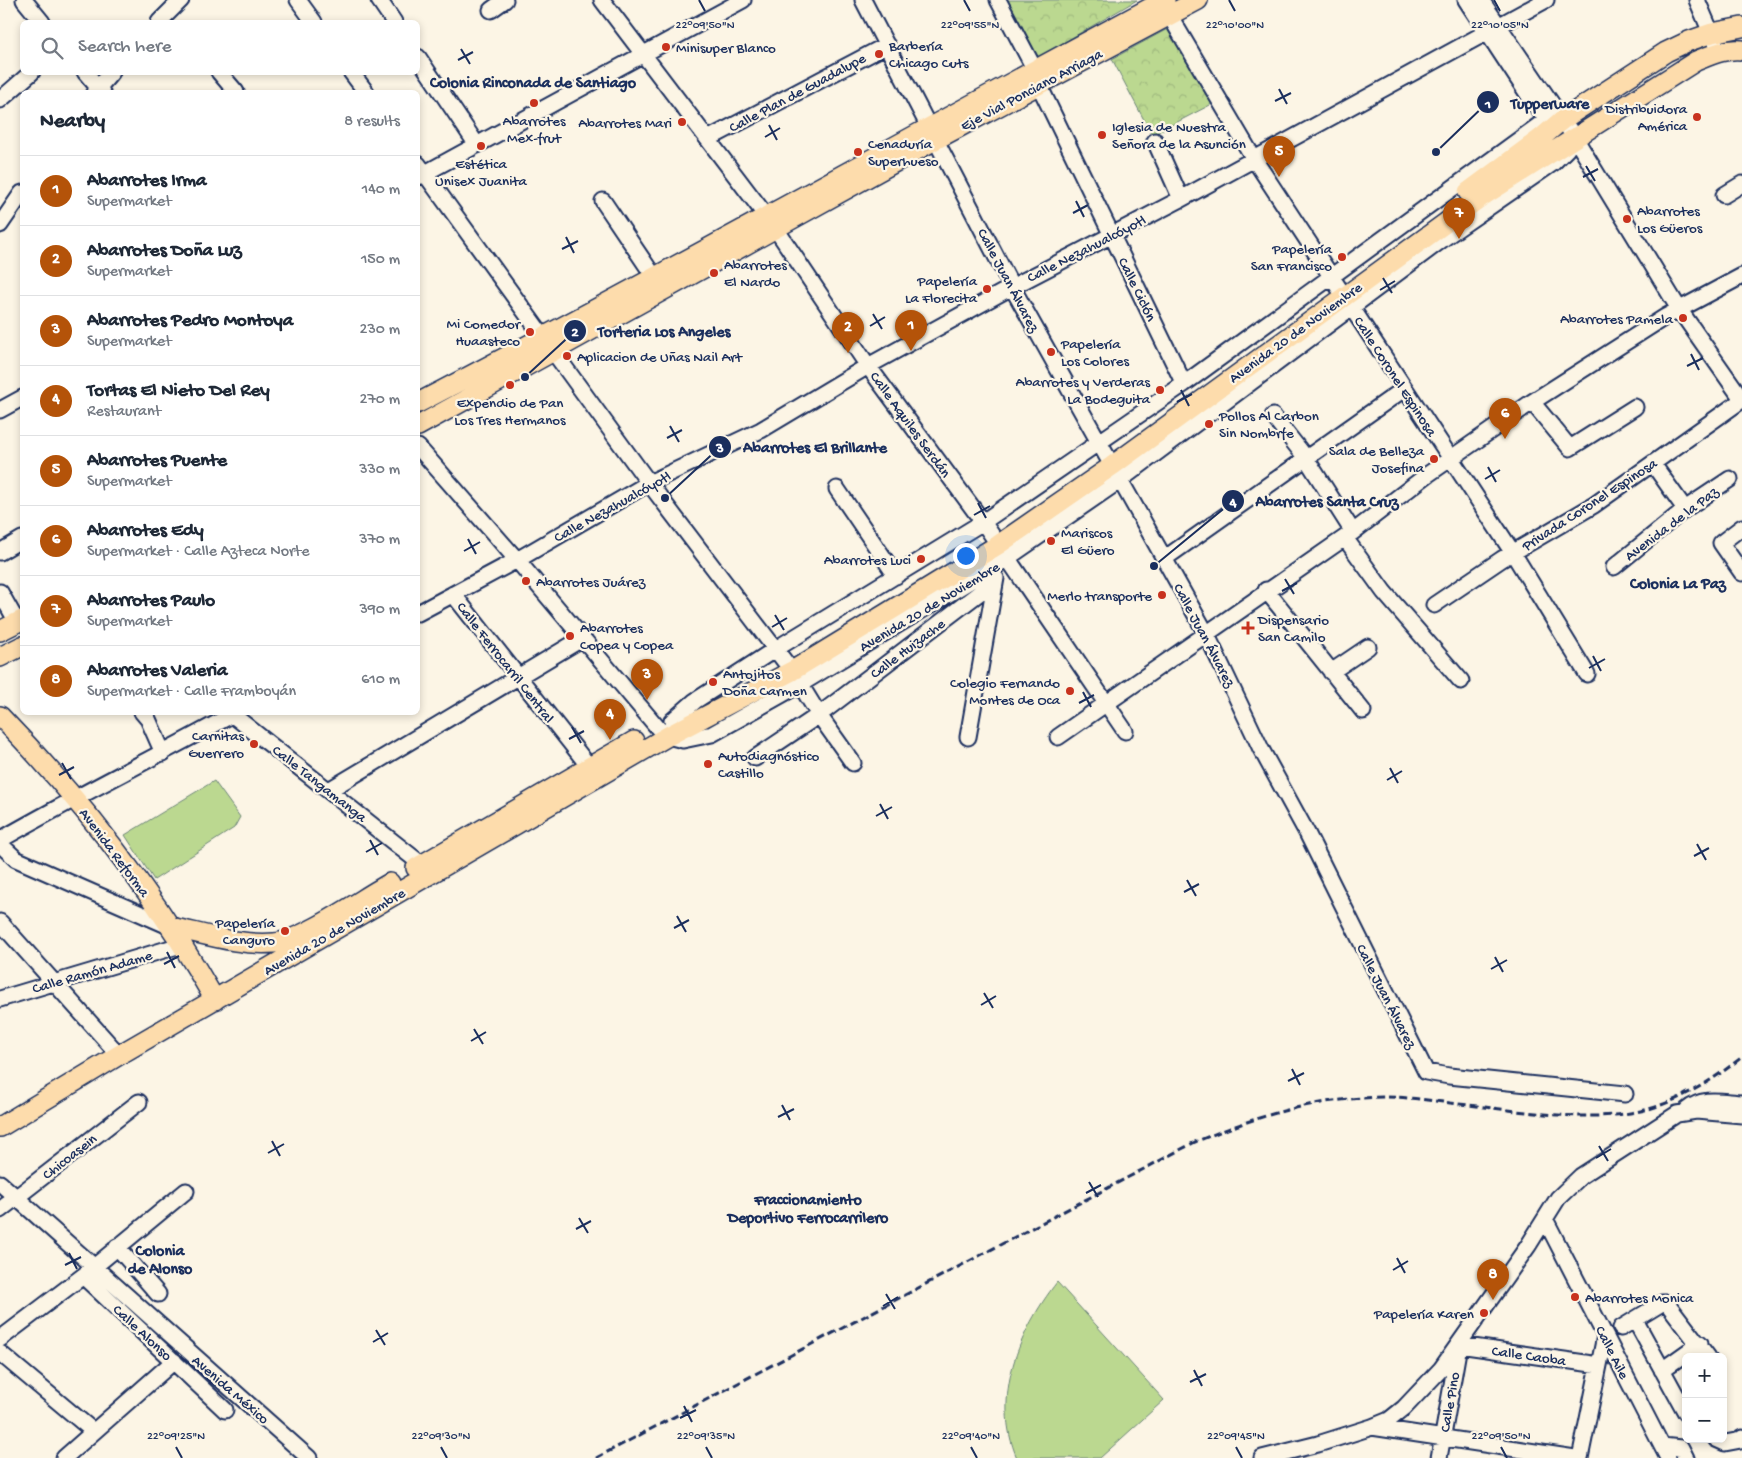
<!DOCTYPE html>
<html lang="en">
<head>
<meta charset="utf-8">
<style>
	body { margin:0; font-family:"Gochi Hand",sans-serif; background:#f6f6f7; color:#1f2937 }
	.controls { position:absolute; right:15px; bottom:15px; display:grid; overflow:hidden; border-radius:8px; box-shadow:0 2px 8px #0003 }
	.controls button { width:45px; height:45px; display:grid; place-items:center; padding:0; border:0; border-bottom:1px solid #e0e1e3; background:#fff; color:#1f2937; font:25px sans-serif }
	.you { position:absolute; left:965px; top:555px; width:18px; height:18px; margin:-12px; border:4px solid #fff; border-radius:50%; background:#1a73e8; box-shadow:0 0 0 8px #1a73e833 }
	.badge { display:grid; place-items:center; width:32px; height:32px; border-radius:50%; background:#b45309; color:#fff; font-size:16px; font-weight:700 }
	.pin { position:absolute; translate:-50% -41px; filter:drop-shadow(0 1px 2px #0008) }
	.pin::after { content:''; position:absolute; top:26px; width:18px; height:15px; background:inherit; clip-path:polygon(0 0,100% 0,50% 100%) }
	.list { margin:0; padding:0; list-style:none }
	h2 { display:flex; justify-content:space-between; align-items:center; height:65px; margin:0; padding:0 20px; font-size:21px }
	h2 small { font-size:16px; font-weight:400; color:#747a83 }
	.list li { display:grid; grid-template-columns:32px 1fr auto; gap:15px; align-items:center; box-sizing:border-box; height:70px; padding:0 20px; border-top:1px solid #e0e1e3 }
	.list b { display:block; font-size:19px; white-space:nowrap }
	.list p { margin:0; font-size:16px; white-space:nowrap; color:#747a83 }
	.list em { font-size:16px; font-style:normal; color:#747a83 }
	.icon { flex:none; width:28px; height:28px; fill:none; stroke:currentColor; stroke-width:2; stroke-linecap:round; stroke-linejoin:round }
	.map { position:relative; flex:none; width:1742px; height:1458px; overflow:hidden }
	.search { position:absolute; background:#fff; box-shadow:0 2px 8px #0003; left:20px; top:20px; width:400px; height:55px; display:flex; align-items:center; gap:12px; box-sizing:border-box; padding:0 18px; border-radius:8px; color:#747a83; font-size:19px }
	.panel { position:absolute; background:#fff; box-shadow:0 2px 8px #0003; left:20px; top:90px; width:400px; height:625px; border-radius:8px }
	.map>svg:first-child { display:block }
	.grass { fill:#bbd890; stroke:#6b8477 }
	.park { fill:url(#park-crowns); stroke:#6b8477 }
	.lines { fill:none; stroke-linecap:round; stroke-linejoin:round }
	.minor-casing { stroke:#1b2f5e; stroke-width:19 }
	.major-casing { stroke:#1b2f5e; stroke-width:22 }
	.minor { stroke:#fcf5e5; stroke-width:15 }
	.major { stroke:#fddcac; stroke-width:19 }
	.rail { stroke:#1b2f5e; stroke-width:3; stroke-dasharray:8 4; stroke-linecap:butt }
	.ticks { fill:none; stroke:#1b2f5e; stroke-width:2 }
	.poi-dot { fill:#c8321e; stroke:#fcf5e5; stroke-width:2 }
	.labels { text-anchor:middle; stroke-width:4.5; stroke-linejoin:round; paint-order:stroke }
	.poi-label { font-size:15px; fill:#1b2f5e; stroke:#fcf5e5; text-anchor:start }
	.street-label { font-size:15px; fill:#1b2f5e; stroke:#fcf5e5 }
	.neighbourhood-label { font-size:16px; font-weight:bold; fill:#1b2f5e; stroke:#fcf5e5 }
	.ticks-label { font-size:12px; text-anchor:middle; fill:#1b2f5e; stroke:#fcf5e5; stroke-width:4.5; stroke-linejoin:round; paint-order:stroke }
	.leader { fill:none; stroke:#1b2f5e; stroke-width:2 }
	.callout-dot { fill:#1b2f5e; stroke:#fcf5e5; stroke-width:2 }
	.mark-label { font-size:15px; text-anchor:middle; font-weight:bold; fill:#fff }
	.callout-label { font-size:16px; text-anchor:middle; font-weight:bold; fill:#1b2f5e; stroke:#fcf5e5; stroke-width:4.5; stroke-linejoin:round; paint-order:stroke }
</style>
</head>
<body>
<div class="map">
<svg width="1742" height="1458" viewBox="0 0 1742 1458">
	<defs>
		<pattern id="park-crowns" width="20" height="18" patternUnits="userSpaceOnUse" patternTransform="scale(1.25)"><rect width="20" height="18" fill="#bbd890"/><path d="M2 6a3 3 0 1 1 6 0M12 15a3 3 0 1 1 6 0" fill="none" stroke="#a0ba7f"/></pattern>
	</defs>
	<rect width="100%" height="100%" fill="#fcf5e5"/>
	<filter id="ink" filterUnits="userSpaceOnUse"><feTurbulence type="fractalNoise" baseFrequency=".02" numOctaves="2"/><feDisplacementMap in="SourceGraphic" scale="10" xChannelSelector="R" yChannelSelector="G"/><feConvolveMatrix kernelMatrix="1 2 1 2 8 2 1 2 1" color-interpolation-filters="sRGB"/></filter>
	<g filter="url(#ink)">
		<path class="grass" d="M214,781l26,36 -6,11 -80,52 -29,-45z
			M1057,1282l107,118 -64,58h-83c-26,-61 2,-127 40,-176z"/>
		<path class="park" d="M1004,0h133l-100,58z
			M1173,26l41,77 -62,32 -40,-76z"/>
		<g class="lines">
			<g class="minor-casing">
				<path id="minor" d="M24,0l18,22
					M298,0l16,22
					M379,0l15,22
					M602,0l174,229 92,137 115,156 142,209
					M863,0l149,287 195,348 54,114 46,84 119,239 23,4 176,18
					M998,0l37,70
					M1466,0l67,102 19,24
					M1481,0l94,138 104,171 63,90
					M1697,0l18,42
					M1164,6l90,153 259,394 74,121
					M491,10l14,-10
					M159,22l22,-22
					M418,57l59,88
					M85,72l17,20
					M219,72l17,20
					M351,72l15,20
					M1039,85l145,299
					M95,92l17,-20
					M0,100l32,-28
					M708,139l179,-94
					M1155,141l26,58
					M418,164l126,174
					M418,177l325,-177
					M1724,195l18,-11
					M603,201l52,77
					M0,225l22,-32
					M553,351l96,132 143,188 27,44 34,48
					M1532,402l38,46 65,-41
					M0,410l22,-12
					M1273,416l33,42 47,74
					M418,447l99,113 141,168 10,8 15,4 29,-6 87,-49 207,-126 113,-78 328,-245 106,-73 14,-14
					M1653,464l32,45
					M837,489l59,87
					M1742,527l-21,16 21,30
					M1345,538l39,54 77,89
					M0,552l22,-13
					M1164,559l240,-170
					M1614,567l71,-58 45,-30
					M1266,590l97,121
					M0,592l17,30
					M453,594l142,180
					M1434,605l68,-46 92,-54 148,-105
					M418,613l99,-53 132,-77 112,-53 107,-64 144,-79 169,-88 365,-199
					M1331,672l37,-25
					M142,712l6,7 15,34
					M229,712l201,159
					M672,721l23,-20 79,-51 209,-128 201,-138 362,-264
					M968,737l28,-159
					M1058,737l295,-205 74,-57 105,-73 133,-85 77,-41
					M755,758l64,-43 176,-134
					M329,790l254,-152
					M0,840c78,-45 158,-84 237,-128
					M0,844l16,15 155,68
					M0,922l119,133
					M0,999l184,-55
					M1687,1110c16,-14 35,-8 55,-7
					M0,1183l309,275
					M0,1210l139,-108
					M1545,1219l123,239
					M117,1247l41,47
					M83,1276l142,134
					M1635,1320l51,93
					M1621,1328l41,-25h5l41,54
					M0,1339l83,-63 103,-85
					M0,1353l93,78
					M1662,1370l38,-27
					M1372,1427l203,31
					M1716,1439l9,4 16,-3 1,-2
					M1662,1446l19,2 5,10
					M64,1458l110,-97
					M1262,1458l56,-14 54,-17 17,-7 15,-12 37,-39 87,-123 30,-48 23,-22 96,-62 19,-3 46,4
					M1439,1458l20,-113 140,20
					M1580,1458l25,-122"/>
			</g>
			<g class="major-casing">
				<path id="major" d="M1468,192l73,-54 21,-18 104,-68 23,-11 23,-8 30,-6
					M418,403c251,-130 497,-270 747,-403
					M418,426l517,-286 263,-140
					M0,631l22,-11
					M0,657l22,-11
					M0,716c82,85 157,181 215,284
					M416,868l218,-127
					M171,927c33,7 69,19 103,16 30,-3 87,-44 116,-60
					M0,1127l119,-72 549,-319 124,-65 206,-126 114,-79 368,-268 216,-137c15,-6 30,-13 46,-11"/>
			</g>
			<use href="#minor" class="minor"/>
			<use href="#major" class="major"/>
			<path class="rail" d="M596,1458l599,-316c64,-27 121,-44 191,-45 21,0 43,3 64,6 64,6 150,25 211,2 30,-11 56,-28 81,-48"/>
		</g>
	</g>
	<path class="ticks" d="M699,0l6,11M964,0l6,11M1229,0l6,11M1494,0l6,11M461,49l9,15M458,60l15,-8M1279,89l8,15M1275,101l16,-8M769,125l8,15M765,137l15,-9M1586,166l9,15M1583,177l15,-8M1076,201l8,16M1073,213l15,-8M566,237l8,16M562,249l16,-8M1383,278l9,15M1380,290l15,-9M873,314l9,15M870,326l15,-9M1691,354l8,16M1687,366l16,-8M1181,390l8,16M1177,402l15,-8M670,426l9,16M667,438l15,-8M1488,467l8,15M1485,479l15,-9M978,503l8,15M974,515l16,-9M468,539l8,15M464,551l16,-9M1285,579l9,15M1282,591l15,-8M775,615l9,15M772,627l15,-9M1593,656l8,15M1589,668l16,-9M1083,692l8,15M1079,703l15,-8M572,727l9,16M569,739l15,-8M62,763l9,16M1390,768l8,15M59,775l15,-8M1387,780l15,-9M880,804l8,15M876,816l16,-9M370,840l8,15M1697,844l9,16M366,852l16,-9M1694,856l15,-8M1187,880l9,16M1184,892l15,-8M677,916l9,16M674,928l15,-8M167,952l8,16M1495,957l8,15M164,964l15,-8M1491,969l16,-9M984,993l9,15M981,1005l15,-9M474,1029l9,15M471,1041l15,-9M1292,1069l8,16M1288,1081l16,-8M782,1105l8,15M778,1117l16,-8M272,1141l8,15M1599,1146l9,15M268,1153l16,-9M1596,1158l15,-9M1089,1182l9,15M1086,1193l15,-8M579,1218l9,15M576,1229l15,-8M69,1253l8,16M1397,1258l8,15M65,1265l16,-8M1393,1270l15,-9M886,1294l9,15M883,1306l15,-9M376,1330l9,15M373,1342l15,-9M1194,1370l8,16M1190,1382l16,-8M684,1406l8,16M680,1418l16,-8M176,1447l6,11M441,1447l6,11M706,1447l6,11M971,1447l6,11M1236,1447l6,11M1501,1447l6,11"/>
	<g class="poi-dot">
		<circle cx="666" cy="47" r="5"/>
		<circle cx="879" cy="54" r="5"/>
		<circle cx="534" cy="103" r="5"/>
		<circle cx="1697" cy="117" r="5"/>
		<circle cx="682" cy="122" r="5"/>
		<circle cx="1102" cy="135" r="5"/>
		<circle cx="481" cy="146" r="5"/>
		<circle cx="858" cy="152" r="5"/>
		<circle cx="1627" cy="219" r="5"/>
		<circle cx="1342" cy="257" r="5"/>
		<circle cx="714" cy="273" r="5"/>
		<circle cx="987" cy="289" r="5"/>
		<circle cx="1683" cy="318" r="5"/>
		<circle cx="530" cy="332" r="5"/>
		<circle cx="1051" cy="352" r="5"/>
		<circle cx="567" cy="356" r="5"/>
		<circle cx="510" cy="385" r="5"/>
		<circle cx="1160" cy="390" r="5"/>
		<circle cx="1209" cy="424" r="5"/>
		<circle cx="1434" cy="459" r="5"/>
		<circle cx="1051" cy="541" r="5"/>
		<circle cx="921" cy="559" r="5"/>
		<circle cx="526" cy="581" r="5"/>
		<circle cx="1162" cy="595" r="5"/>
		<path d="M1245.5 620.5h5v5h5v5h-5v5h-5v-5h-5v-5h5z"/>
		<circle cx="570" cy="636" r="5"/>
		<circle cx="713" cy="682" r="5"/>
		<circle cx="1070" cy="691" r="5"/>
		<circle cx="254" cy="744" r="5"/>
		<circle cx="708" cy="764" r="5"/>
		<circle cx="285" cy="931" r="5"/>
		<circle cx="1575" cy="1297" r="5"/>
		<circle cx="1484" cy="1313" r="5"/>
	</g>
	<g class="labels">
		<g class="poi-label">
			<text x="889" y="50">Barbería<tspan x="889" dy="17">Chicago Cuts</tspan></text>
			<text x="676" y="52">Minisuper Blanco</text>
			<text x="1687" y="113" text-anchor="end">Distribuidora<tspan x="1687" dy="17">América</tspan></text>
			<text x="534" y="125" text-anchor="middle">Abarrotes<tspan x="534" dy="17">Mex-frut</tspan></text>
			<text x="672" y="127" text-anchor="end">Abarrotes Mari</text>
			<text x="1112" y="131">Iglesia de Nuestra<tspan x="1112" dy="17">Señora de la Asunción</tspan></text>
			<text x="868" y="148">Cenaduría<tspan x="868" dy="17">Superhueso</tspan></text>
			<text x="481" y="168" text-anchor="middle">Estética<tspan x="481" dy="17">Unisex Juanita</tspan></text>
			<text x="1637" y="215">Abarrotes<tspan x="1637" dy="17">Los Güeros</tspan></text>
			<text x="1332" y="253" text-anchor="end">Papelería<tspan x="1332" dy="17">San Francisco</tspan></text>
			<text x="724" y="269">Abarrotes<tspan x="724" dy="17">El Nardo</tspan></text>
			<text x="977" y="285" text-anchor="end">Papelería<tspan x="977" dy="17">La Florecita</tspan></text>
			<text x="1673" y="323" text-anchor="end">Abarrotes Pamela</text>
			<text x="520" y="328" text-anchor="end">Mi Comedor<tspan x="520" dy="17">Huaasteco</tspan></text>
			<text x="1061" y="348">Papelería<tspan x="1061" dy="17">Los Colores</tspan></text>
			<text x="577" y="361">Aplicacion de Uñas Nail Art</text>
			<text x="1150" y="386" text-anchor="end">Abarrotes y Verderas<tspan x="1150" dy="17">La Bodeguita</tspan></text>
			<text x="510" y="407" text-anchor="middle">Expendio de Pan<tspan x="510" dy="17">Los Tres Hermanos</tspan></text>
			<text x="1219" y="420">Pollos Al Carbon<tspan x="1219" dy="17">Sin Nombrfe</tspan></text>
			<text x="1424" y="455" text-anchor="end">Sala de Belleza<tspan x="1424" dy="17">Josefina</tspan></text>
			<text x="1061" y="537">Mariscos<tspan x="1061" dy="17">El Güero</tspan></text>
			<text x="911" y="564" text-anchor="end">Abarrotes Luci</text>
			<text x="536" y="586">Abarrotes Juárez</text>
			<text x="1152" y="600" text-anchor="end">Merlo transporte</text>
			<text x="1258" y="624">Dispensario<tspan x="1258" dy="17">San Camilo</tspan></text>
			<text x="580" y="632">Abarrotes<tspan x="580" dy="17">Copea y Copea</tspan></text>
			<text x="723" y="678">Antojitos<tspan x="723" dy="17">Doña Carmen</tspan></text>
			<text x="1060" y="687" text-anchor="end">Colegio Fernando<tspan x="1060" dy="17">Montes de Oca</tspan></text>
			<text x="244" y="740" text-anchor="end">Carnitas<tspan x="244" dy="17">Guerrero</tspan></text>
			<text x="718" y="760">Autodiagnóstico<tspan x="718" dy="17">Castillo</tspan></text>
			<text x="275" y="927" text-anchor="end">Papelería<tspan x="275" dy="17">Canguro</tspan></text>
			<text x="1585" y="1302">Abarrotes Monica</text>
			<text x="1474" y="1318" text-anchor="end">Papelería Karen</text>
		</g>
		<g class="street-label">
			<text transform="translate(1031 89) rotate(-28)" y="5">Eje Vial Ponciano Arriaga</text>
			<text transform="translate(797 92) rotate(-28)" y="5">Calle Plan de Guadalupe</text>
			<text transform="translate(1086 248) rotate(-27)" y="5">Calle Nezahualcóyotl</text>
			<text transform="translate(1009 280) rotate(62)" y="5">Calle Juan Álvarez</text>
			<text transform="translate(1138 289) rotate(64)" y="5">Calle Ciclón</text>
			<text transform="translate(1295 332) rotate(-36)" y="5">Avenida 20 de Noviembre</text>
			<text transform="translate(1396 376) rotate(57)" y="5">Calle Coronel Espinosa</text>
			<text transform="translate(911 424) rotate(54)" y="5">Calle Aquiles Serdán</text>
			<text transform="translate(1589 504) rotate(-33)" y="5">Privada Coronel Espinosa</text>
			<text transform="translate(612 506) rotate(-29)" y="5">Calle Nezahualcóyotl</text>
			<text transform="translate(1671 523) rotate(-37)" y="5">Avenida de la Paz</text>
			<text transform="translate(929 606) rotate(-31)" y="5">Avenida 20 de Noviembre</text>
			<text transform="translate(1205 635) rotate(62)" y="5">Calle Juan Álvarez</text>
			<text transform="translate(907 648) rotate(-37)" y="5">Calle Huizache</text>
			<text transform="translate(506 662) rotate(52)" y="5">Calle Ferrocarril Central</text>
			<text transform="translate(320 783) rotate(38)" y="5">Calle Tangamanga</text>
			<text transform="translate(115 852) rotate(53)" y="5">Avenida Reforma</text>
			<text transform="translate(334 931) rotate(-30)" y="5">Avenida 20 de Noviembre</text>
			<text transform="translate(92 971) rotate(-16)" y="5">Calle Ramón Adame</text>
			<text transform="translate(1387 996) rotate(63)" y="5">Calle Juan Álvarez</text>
			<text transform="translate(69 1156) rotate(-38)" y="5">Chicoasein</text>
			<text transform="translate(143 1332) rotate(43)" y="5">Calle Alonso</text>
			<text transform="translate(1613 1352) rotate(63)" y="5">Calle Aile</text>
			<text transform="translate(1529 1355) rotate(8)" y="5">Calle Caoba</text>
			<text transform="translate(231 1389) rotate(41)" y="5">Avenida México</text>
			<text transform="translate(1449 1402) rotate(-80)" y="5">Calle Pino</text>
		</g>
		<g class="neighbourhood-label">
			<text x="533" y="87">Colonia Rinconada de Santiago</text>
			<text x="1678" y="588">Colonia La Paz</text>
			<text x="808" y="1204">Fraccionamiento<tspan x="808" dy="18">Deportivo Ferrocarrilero</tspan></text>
			<text x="160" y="1255">Colonia<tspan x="160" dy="18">de Alonso</tspan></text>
		</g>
	</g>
	<g class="ticks-label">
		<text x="705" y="28">22°09'50"N</text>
		<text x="970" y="28">22°09'55"N</text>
		<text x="1235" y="28">22°10'00"N</text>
		<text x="1500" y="28">22°10'05"N</text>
		<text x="176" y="1439">22°09'25"N</text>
		<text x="441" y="1439">22°09'30"N</text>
		<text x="706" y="1439">22°09'35"N</text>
		<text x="971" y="1439">22°09'40"N</text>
		<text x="1236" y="1439">22°09'45"N</text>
		<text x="1501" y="1439">22°09'50"N</text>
	</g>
	<path class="leader" d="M1436 152L1488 102M525 377L575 331M665 498L720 447M1154 566L1233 501"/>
	<g class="callout-dot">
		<circle cx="1436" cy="152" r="5"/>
		<circle cx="525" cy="377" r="5"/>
		<circle cx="665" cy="498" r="5"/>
		<circle cx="1154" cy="566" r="5"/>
		<circle cx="1488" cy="102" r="12"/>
		<circle cx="575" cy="331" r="12"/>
		<circle cx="720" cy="447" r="12"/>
		<circle cx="1233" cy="501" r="12"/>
	</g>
	<g class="mark-label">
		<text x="1488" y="108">1</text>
		<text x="575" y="336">2</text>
		<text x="720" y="452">3</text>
		<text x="1233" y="506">4</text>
	</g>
	<g class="callout-label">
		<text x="1550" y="108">Tupperware</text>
		<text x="664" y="336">Torteria Los Angeles</text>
		<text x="815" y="452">Abarrotes El Brillante</text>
		<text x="1327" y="506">Abarrotes Santa Cruz</text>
	</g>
</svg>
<div class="controls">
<button>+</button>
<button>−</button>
</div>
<div class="you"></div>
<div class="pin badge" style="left:911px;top:351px">1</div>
<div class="pin badge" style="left:848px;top:353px">2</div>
<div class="pin badge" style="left:647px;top:700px">3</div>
<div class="pin badge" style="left:610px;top:740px">4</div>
<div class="pin badge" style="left:1279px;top:177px">5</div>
<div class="pin badge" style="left:1505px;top:439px">6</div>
<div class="pin badge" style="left:1459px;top:239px">7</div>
<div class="pin badge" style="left:1493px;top:1300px">8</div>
<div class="search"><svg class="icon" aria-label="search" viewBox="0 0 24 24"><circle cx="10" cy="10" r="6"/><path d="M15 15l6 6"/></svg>Search here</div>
<section class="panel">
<h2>Nearby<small>8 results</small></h2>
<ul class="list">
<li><span class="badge">1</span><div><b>Abarrotes Irma</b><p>Supermarket</p></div><em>140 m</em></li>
<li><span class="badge">2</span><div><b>Abarrotes Doña Luz</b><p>Supermarket</p></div><em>150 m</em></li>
<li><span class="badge">3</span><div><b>Abarrotes Pedro Montoya</b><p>Supermarket</p></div><em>230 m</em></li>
<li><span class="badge">4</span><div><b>Tortas El Nieto Del Rey</b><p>Restaurant</p></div><em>270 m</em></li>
<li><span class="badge">5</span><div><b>Abarrotes Puente</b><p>Supermarket</p></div><em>330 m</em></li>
<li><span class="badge">6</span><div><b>Abarrotes Edy</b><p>Supermarket · Calle Azteca Norte</p></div><em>370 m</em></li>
<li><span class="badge">7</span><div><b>Abarrotes Paulo</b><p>Supermarket</p></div><em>390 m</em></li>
<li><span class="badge">8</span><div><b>Abarrotes Valeria</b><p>Supermarket · Calle Framboyán</p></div><em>610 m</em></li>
</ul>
</section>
</div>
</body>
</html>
